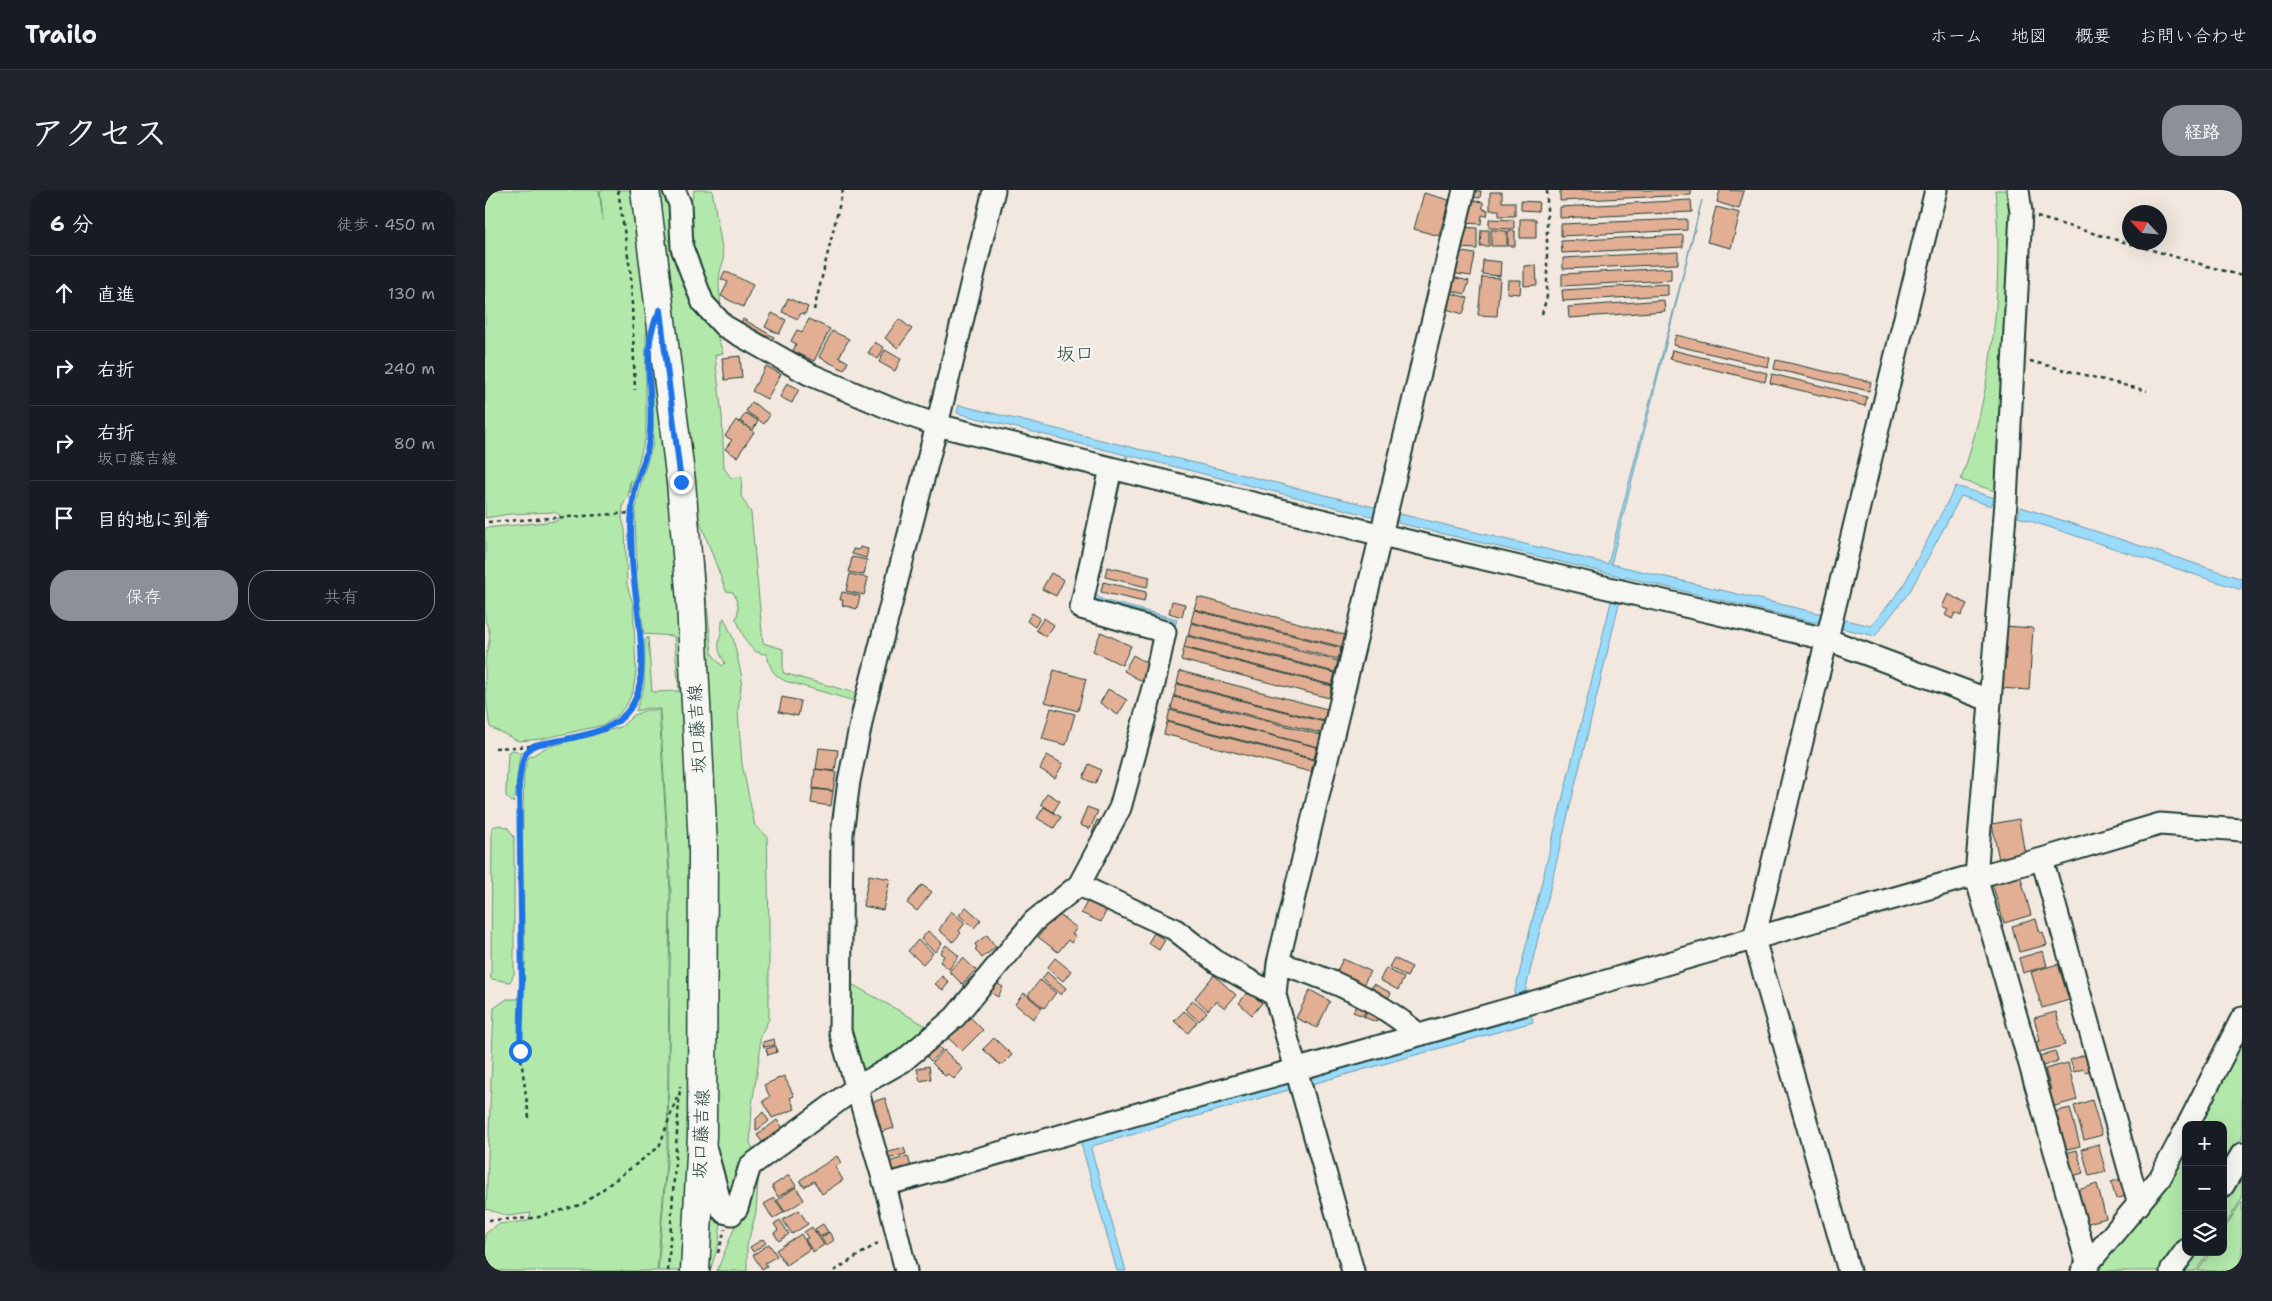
<!DOCTYPE html>
<html lang="ja">
<head>
<meta charset="utf-8">
<style>
	body { margin:0; font-family:"Shantell Sans","Klee One",sans-serif; background:#20242c; color:#f1f3f6 }
	.controls { position:absolute; right:15px; bottom:15px; display:grid; overflow:hidden; border-radius:10px; box-shadow:0 5px 20px #0002 }
	.controls button { width:45px; height:45px; display:grid; place-items:center; padding:0; border:0; border-bottom:1px solid #363941; background:#171b24; color:#f1f3f6; font:25px sans-serif }
	.compass { position:absolute; left:1637px; top:15px; width:45px; height:45px; border-radius:50%; background:#171b24; box-shadow:0 5px 20px #0002; rotate:296deg }
	.stop { position:absolute; width:15px; height:15px; margin:-11px; border:4px solid #1a73e8; border-radius:50%; background:#fff }
	.stop.end { background:#1a73e8; border-color:#fff; box-shadow:0 1px 5px #0008 }
	.list { margin:0; padding:0; list-style:none }
	h2 { display:flex; justify-content:space-between; align-items:center; height:65px; margin:0; padding:0 20px; font-size:21px }
	h2 small { font-size:16px; font-weight:400; color:#9ea1a6 }
	.list li { display:grid; grid-template-columns:32px 1fr auto; gap:15px; align-items:center; box-sizing:border-box; height:75px; padding:0 20px; border-top:1px solid #363941 }
	.list b { display:block; font-size:19px; white-space:nowrap }
	.list p { margin:0; font-size:16px; white-space:nowrap; color:#9ea1a6 }
	.list em { font-size:16px; font-style:normal; color:#9ea1a6 }
	.actions { display:flex; gap:10px; padding:15px 20px }
	.actions a { flex:1; padding:11px 0; border:1px solid #8c9099; border-radius:20px; text-align:center; font-size:18px; color:#8c9099 }
	.actions .main { background:#8c9099; color:#fff }
	.icon { flex:none; width:28px; height:28px; fill:none; stroke:currentColor; stroke-width:2; stroke-linecap:round; stroke-linejoin:round }
	.map { position:relative; flex:none; width:1757px; height:1081px; overflow:hidden; border-radius:20px }
	header { display:flex; align-items:center; gap:30px; box-sizing:border-box; height:70px; padding:0 25px; background:#171b24; border-bottom:1px solid #363941 }
	header strong { font-size:24px }
	nav { display:flex; gap:28px; margin-inline-start:auto; font-size:18px }
	.intro { display:flex; align-items:center; justify-content:space-between; box-sizing:border-box; height:120px; padding:0 30px }
	h1 { margin:0; font-size:35px }
	.button { padding:12px 22px; border-radius:20px; background:#8c9099; color:#fff; font-size:18px; font-weight:700 }
	main { display:flex; gap:30px; padding:0 30px }
	aside { flex:1; background:#171b24; border-radius:20px; box-shadow:0 5px 20px #0002 }
	.map>svg:first-child { display:block }
	.green { fill:#b2e9ab; stroke:#689370 }
	.water { fill:#9adbfc; stroke:#699cac }
	.building { fill:#e2af95; stroke:#1f3d34 }
	.lines { fill:none; stroke-linecap:round; stroke-linejoin:round }
	.minor-casing { stroke:#1f3d34; stroke-width:25 }
	.major-casing { stroke:#1f3d34; stroke-width:31 }
	.path { stroke:#1f3d34; stroke-width:2.5; stroke-dasharray:4 4; stroke-linecap:butt }
	.minor { stroke:#f6f6f2; stroke-width:21 }
	.major { stroke:#f6f6f2; stroke-width:28 }
	.route { stroke:#1a73e8; stroke-width:6 }
	.labels { text-anchor:middle; stroke-width:4.5; stroke-linejoin:round; paint-order:stroke }
	.street-label { font-size:18px; fill:#1f3d34; stroke:#f6f6f2 }
	.neighbourhood-label { font-size:19px; fill:#1f3d34; stroke:#f6f6f2 }
</style>
</head>
<body>
<header>
<strong>Trailo</strong>
<nav><a>ホーム</a><a>地図</a><a>概要</a><a>お問い合わせ</a></nav>
</header>
<div class="intro"><h1>アクセス</h1><a class="button">経路</a></div>
<main>
<aside>
<h2>6 分<small>徒歩 · 450 m</small></h2>
<ul class="list">
<li><svg class="icon" aria-label="ahead" viewBox="0 0 24 24"><path d="M12 20V5M6 11l6-6 6 6"/></svg><div><b>直進</b></div><em>130 m</em></li>
<li><svg class="icon" aria-label="right" viewBox="0 0 24 24"><path d="M7 20v-9h11M14 6l5 5-5 5"/></svg><div><b>右折</b></div><em>240 m</em></li>
<li><svg class="icon" aria-label="right" viewBox="0 0 24 24"><path d="M7 20v-9h11M14 6l5 5-5 5"/></svg><div><b>右折</b><p>坂口藤吉線</p></div><em>80 m</em></li>
<li><svg class="icon" aria-label="arrive" viewBox="0 0 24 24"><path d="M6 21V4h12l-3 4 3 4H6"/></svg><div><b>目的地に到着</b></div></li>
</ul>
<div class="actions"><a class="main">保存</a><a>共有</a></div>
</aside>
<div class="map">
<svg width="1757" height="1081" viewBox="0 0 1757 1081">
	<rect width="100%" height="100%" fill="#f2e8df"/>
	<filter id="ink" filterUnits="userSpaceOnUse"><feTurbulence type="fractalNoise" baseFrequency=".02" numOctaves="2"/><feDisplacementMap in="SourceGraphic" scale="10" xChannelSelector="R" yChannelSelector="G"/><feConvolveMatrix kernelMatrix="1 2 1 2 8 2 1 2 1" color-interpolation-filters="sRGB"/></filter>
	<g filter="url(#ink)">
		<path class="green" d="M0,0h114l4,30 -3,-30h37l15,124 -6,20v101l-16,58v-13l-2,16 -5,9 -1,13 3,12 2,55 6,19 3,67 -3,20 -6,13 -10,12 -13,9 -63,14 -23,2 -28,-14c-4,-21 -5,-44 -5,-66 2,-16 9,-24 0,-40v-93l72,-7 3,-6 -6,-3 -44,2 -25,4z
			M170,0h14l54,163 -8,2 7,61 2,52 7,10 11,-2 -1,20 10,17 12,130 20,6v24l76,21 -1,8 -73,-21c-13,-7 -15,-13 -18,-27 -20,0 -23,-19 -31,-35 4,-10 2,-18 -3,-27l-7,-1 -41,-110z
			M209,0h18l12,70c-9,21 -3,33 -3,54l-4,-1c-11,-26 -35,-69 -31,-97 1,-9 8,-16 8,-26z
			M1510,0h17l-11,303 -40,-13c31,-91 43,-193 34,-290z
			M171,137l41,501 -8,443h-31l10,-123 3,-256 -11,-183 -13,-1 -11,3 8,-25 1,-46 3,-3 4,55 27,-1 -5,-55 -30,-2 -7,-52 -2,-68 7,-36 11,-34 -1,-75 1,-29z
			M206,330l11,35 10,99 10,12 3,-3c-12,-19 -3,-22 -3,-42l2,-3 9,20 9,40 -4,33 4,53 13,62 12,10 2,90v93l-9,17v16l-8,53 -2,38 5,9 -26,52 -19,-61 7,-135 -5,-13z
			M161,520h13l11,180 -3,259 -10,122h-172v-37l13,-10 30,-3 3,-8 -23,3 -22,-7 8,-201 13,-9h11l7,-35 -3,-121 2,-70 4,-15 19,-11 74,-20 13,-12z
			M27,560l9,2c-4,14 -3,42 -8,51l-7,-7v-5l2,-39z
			M15,635l8,3 6,9v137l-4,8 -19,-3 1,-152z
			M363,792l80,45 -35,29 -32,19 -14,-49z
			M1757,837v112l-19,33v-47h-29z
			M1701,951v97l-22,33h-67l22,-28z
			M1757,972v36l-19,31v-34z
			M274,976l-3,46 -9,34v25h-30z
			M221,978l15,50 -2,25 -9,28h-10z
			M1757,1011v70h-44l13,-19h12v-21z
			M1705,1062h19l-13,19h-19z"/>
		<path class="water" d="M1217,10l-91,364 211,50 -1,8h-9l-187,-45 -2,3 -3,-1v-3l-222,-53v-3l-3,-1 5,-5 208,50z
			M474,215l419,103 -3,9 -247,-62 -1,5 -2,-1 1,-4 -169,-42z
			M634,291l2,1 -27,112 9,6 74,19 -47,177 -40,85 -2,-1 40,-85 46,-175 -72,-18 -6,-3 -4,-6z
			M1471,296l39,12 -4,8 -30,-10 -51,95 -35,45 -35,-8 2,-9 29,7 31,-38z
			M1536,317l221,72v11l-224,-73z
			M1127,408l8,2 -95,392 -4,1 1,5 -5,-1 -1,-2h-2z
			M1046,823l2,9 -221,62 -2,-3h-2l-1,-3z
			M799,892v3l7,-1 1,5 -200,57 -1,3 35,122h-9l-37,-131z"/>
		<path class="building" d="M983,0l13,1 -1,7 -12,-1z
			M1075,0h131v5l-131,6z
			M1235,0l24,1 -5,18 -22,-7z
			M1005,2h12v10h13v14h-16v-6h-9z
			M939,3l25,7 -10,36 -25,-7z
			M980,10l18,2v7l5,1 -1,6 -5,-1 -1,9 -18,-1z
			M1206,10l1,12 -132,6v-11z
			M1036,11l18,1 -1,9 -17,-1z
			M1231,17l24,6 -9,35 -24,-6z
			M1004,29l25,1v9l-25,-1z
			M1035,29h16v19h-16z
			M1202,29v11l-126,6v-12z
			M976,37l16,1v21l-17,-1z
			M996,40h8v16h-9z
			M1006,40l16,1v15h-16z
			M1023,41h7v15h-7z
			M1198,45v12l-121,6 -1,-12z
			M970,61l20,3 -4,22 -20,-3z
			M1193,62v12l-115,5v-11z
			M998,70l18,2 -1,14 -18,-2z
			M1051,75l1,20 -13,1v-20z
			M1186,78v12l-109,6v-12z
			M240,81l28,14 -10,22 -22,-11 7,-14 -7,-3z
			M967,87l17,4 -4,13 -16,-4z
			M997,87l18,1 -3,38 -19,-1z
			M1023,90h13l-1,14 -13,-1z
			M1183,94v11l-105,6 -1,-11z
			M966,103l17,5 -5,16 -17,-5z
			M303,108l20,9 -3,7 -4,-1 -3,6 -16,-7z
			M1179,110l1,11 -96,7 -1,-11z
			M287,123l14,7 -7,14 -14,-7z
			M258,129l31,18 -5,9 -31,-18z
			M324,129l21,10 -16,32 -21,-10 3,-7 -5,-3 6,-11 5,2z
			M414,129l13,10 -14,19 -13,-10z
			M347,141l17,8 -10,18 9,5 -4,8 -25,-13z
			M1191,145l94,23 -2,9 -95,-22z
			M390,152l9,6 -6,11 -10,-6z
			M400,160l16,9 -6,12 -16,-9z
			M1187,160l95,23 -2,9 -95,-23z
			M255,166l2,22 -17,2 -3,-22z
			M1291,170l95,22 -2,9 -95,-22z
			M281,176l15,8 -14,25 -15,-8z
			M1287,184l95,23 -2,9 -95,-23z
			M302,193l12,6 -7,14 -12,-6z
			M267,212l18,13 -6,9 -18,-13z
			M261,223l12,8 -5,9 -13,-9z
			M251,230l18,12 -17,25 -12,-8 7,-9 -7,-4z
			M375,357l8,2 -2,9 -14,-4 1,-5 6,1z
			M367,367l15,3 -3,15 -15,-3z
			M622,377l43,10 -3,10 -42,-10z
			M566,383l13,7 -8,16 -14,-7z
			M365,384l18,4 -4,17 -18,-4z
			M618,392l43,10 -2,10 -43,-10z
			M357,402l18,4 -3,13 -15,-4 1,-5h-3z
			M1463,404l19,10 -6,12 -6,-3 -3,6 -7,-4 3,-5 -6,-3z
			M713,407l147,38 -3,12 -148,-38z
			M687,411l13,3 -3,13 -13,-4z
			M709,420l147,38 -3,11 -147,-37z
			M547,423l8,5 -5,9 -8,-6z
			M559,428l10,7 -8,12 -10,-7z
			M706,433l147,38 -3,11 -147,-37z
			M1519,436l29,2 -4,62 -29,-2z
			M616,442l30,14 -9,19 -29,-14z
			M702,446l148,37 -3,12 -148,-38z
			M699,458l148,38 -3,12 -148,-38z
			M648,465l19,11 -9,16 -19,-11z
			M569,480l32,9 -8,32 -33,-9z
			M695,481l147,38 -3,12 -147,-38z
			M692,494l147,38 -3,11 -147,-37z
			M623,499l19,11 -9,15 -18,-12z
			M297,507l19,4 -3,15 -19,-4z
			M689,507l147,38 -3,12 -147,-38z
			M566,518l24,6 -9,31 -24,-6z
			M685,520l147,37 -3,12 -147,-38z
			M682,532l147,38 -3,12 -147,-38z
			M334,558l19,2 -3,21 -19,-2z
			M562,565l16,9 -8,14 -15,-9z
			M604,574l12,6 -6,14 -12,-6z
			M330,579l21,3 -3,19 -20,-3z
			M328,599l20,2 -2,15 -20,-3z
			M562,603l13,8 -7,11 -12,-8z
			M559,617l17,10 -7,11 -17,-10z
			M602,617l11,4 -8,18 -10,-4z
			M1534,629l6,36 -26,5 -7,-36z
			M612,630l9,4 -6,12 -8,-3z
			M384,685l21,4 -7,31 -20,-4z
			M1535,685l11,40 -27,8 -12,-40z
			M437,695l10,7 -15,19 -10,-8z
			M603,710l19,9 -6,13 -20,-9z
			M481,717l15,13 -7,8 -15,-13z
			M466,721l14,12 -6,8 2,2 -8,9 -14,-12z
			M572,723l20,15 -5,6 4,2 -5,7 -3,-3 -10,12 -20,-15 6,-7 -4,-2z
			M1551,729l4,14 3,-1 4,13 -28,7 -7,-26z
			M443,741l14,12 -7,9 -14,-13z
			M669,743l11,7 -6,10 -11,-7z
			M502,745l9,12 -14,11 -7,-9 2,-1 -2,-4z
			M433,750l15,13 -10,11 -15,-13z
			M461,755l13,11 -10,13 -9,-7 4,-6 -4,-3z
			M1558,761l4,15 -24,7 -4,-15z
			M478,768l13,12 -14,14 -13,-13z
			M570,768l16,13 -8,10 -16,-13z
			M909,768l18,9 -5,10 -18,-10z
			M858,769l27,12 -8,17 -27,-13z
			M1573,774l11,36 -27,8 -11,-36z
			M901,778l18,10 -6,12 -18,-10z
			M562,782l19,16 -5,7 -19,-16z
			M491,783l4,4 -13,13 -4,-5z
			M729,785l22,20 -11,13 -9,-7 -8,9 -13,-12z
			M457,786l7,6 -6,8 -8,-6z
			M505,789l13,8 -5,10 -14,-9z
			M555,790l16,13 -12,15 -16,-13z
			M889,794l17,9 -6,11 -17,-9z
			M825,800l20,11 -13,27 -21,-10z
			M764,801l13,12 -10,12 -13,-12z
			M539,803l18,15 -9,11 -18,-15z
			M708,810l14,12 -8,9 -14,-12z
			M873,810l10,5 -5,11 -10,-4z
			M884,816l12,5 -5,11 -12,-5z
			M699,821l13,11 -9,11 -14,-12z
			M480,822l18,18 -21,21 -18,-17z
			M1571,822l9,33 -29,8 -2,-10 6,-2 -6,-23z
			M509,848l18,17 -11,11 -18,-17z
			M289,849l1,6 -11,2 -1,-5z
			M451,854l6,6 -11,11 -6,-6z
			M291,856l1,6 -9,3 -2,-6z
			M459,860l19,19 -9,10 -6,-5 -3,2 -13,-13z
			M1570,861l3,10 -18,6 -3,-10z
			M1605,863l5,16 -10,3 -2,-3 -9,3 -4,-12z
			M1583,873l9,37 -30,8 -4,-16 8,-2 -6,-21z
			M444,876l2,13 -11,2 -3,-12z
			M299,886l10,20 -4,2 5,11 -23,9 -9,-17 7,-4 -6,-12z
			M400,908l9,30 -20,6 -8,-30z
			M1607,910l10,35 -18,5 -10,-34z
			M1585,918l10,38 -20,5 -10,-38z
			M278,922l6,9 -13,10v-12z
			M292,930l8,11 -20,15 -8,-11z
			M1613,954l8,28 -17,4 -7,-27z
			M419,958l2,6 -22,6 -2,-6z
			M1592,960l6,23 -14,4 -7,-23z
			M352,966l4,7 -6,4 8,13 -21,14 -8,-13 -10,6 -4,-7z
			M423,966l4,15 -23,7 -4,-15z
			M304,985l7,11 -18,11 -6,-11z
			M1639,988l5,17 -13,4 -5,-17z
			M1612,994l9,34 -21,6 -10,-33z
			M311,997l8,13 -19,12 -8,-12z
			M289,1008l10,14 -11,7 -9,-15z
			M314,1020l9,14 -16,10 -9,-14z
			M295,1030l9,14 -10,7 -5,-8 4,-3 -4,-6z
			M338,1034l5,8 -8,5 -5,-8z
			M327,1037l12,18 -11,7 -8,-13 3,-1 -4,-6z
			M344,1042l5,8 -8,6 -5,-8z
			M316,1044l9,15 -24,16 -10,-15z
			M278,1049l3,4 -13,9 -3,-5z
			M284,1054l8,12 -12,7 2,3 -5,3 -9,-14z"/>
		<g class="lines">
			<g class="minor-casing">
				<path id="minor" d="M189,0l6,14 2,44 21,55 21,23 85,48 80,34 48,17 445,110 444,104 163,61
					M1533,0l3,22 -15,290 -30,375 112,389
					M1557,669l97,346
					M594,695l95,44 44,34 57,32
					M793,773c52,15 100,36 141,72
					M1703,935l54,-107
					M221,960l16,59 2,3 8,2 5,-6 13,-42 107,-79 46,-26 52,-44 79,-96 45,-36 41,-77 34,-124 11,-52 -84,-24 30,-140
					M400,995l534,-150 545,-157 12,-1 66,-18 118,-35 82,6
					M1738,996l19,-32
					M421,1081l-21,-86 -45,-154 2,-197 7,-53 15,-72 73,-284 57,-235
					M868,1081l-78,-276 3,-32 186,-773
					M1364,1081l-95,-332 182,-749
					M1597,1081l78,-93 26,-49
					M1686,1081l15,-21"/>
			</g>
			<g class="major-casing">
				<path id="major" d="M160,0l36,292 10,120 12,245 -1,288 -7,136"/>
			</g>
			<path class="path" d="M133,0l13,86 4,114
				M1552,27l205,59
				M329,120l29,-120
				M1057,124l5,-18v-106
				M1545,171l117,30
				M3,332l142,-9
				M10,558l39,-2
				M44,928l-9,-67 2,-69 -3,-198c2,-12 2,-30 15,-38 4,-3 13,-3 18,-4 25,-5 65,-9 78,-33 25,-46 -4,-142 1,-196 1,-24 12,-47 18,-70 2,-9 1,-21 1,-30
				M4,1030l46,-2 48,-14 76,-57 18,-50
				M233,1063l7,-24
				M183,1081l12,-185
				M349,1081l47,-30"/>
			<use href="#minor" class="minor"/>
			<use href="#major" class="major"/>
		</g>
	</g>
	<g class="lines" filter="url(#ink)">
		<path class="route" d="M35,861l2,-69 -3,-198c2,-13 2,-30 14,-38 6,-3 16,-3 23,-5 34,-7 70,-11 82,-49 10,-32 -4,-98 -6,-132 -1,-25 -2,-48 3,-72 4,-16 12,-31 14,-47 7,-42 -11,-93 11,-131l21,172"/>
	</g>
	<g class="labels">
		<g class="street-label">
			<text transform="translate(212 539) rotate(-93)" y="6">坂口藤吉線</text>
			<text transform="translate(216 944) rotate(-88)" y="6">坂口藤吉線</text>
		</g>
		<g class="neighbourhood-label">
			<text x="590" y="170">坂口</text>
		</g>
	</g>
</svg>
<div class="controls">
<button>+</button>
<button>−</button>
<button><svg class="icon" aria-label="layers" viewBox="0 0 24 24"><path d="M12 4l9 5-9 5-9-5zM3 14l9 5 9-5"/></svg></button>
</div>
<svg class="compass" viewBox="-18 -18 36 36"><path d="M0-13l5 13h-10z" fill="#e53935"/><path d="M0 13l5-13h-10z" fill="#9ea1a6"/></svg>
<div class="stop" style="left:35px;top:861px"></div>
<div class="stop end" style="left:196px;top:292px"></div>
</div>
</main>
</body>
</html>
